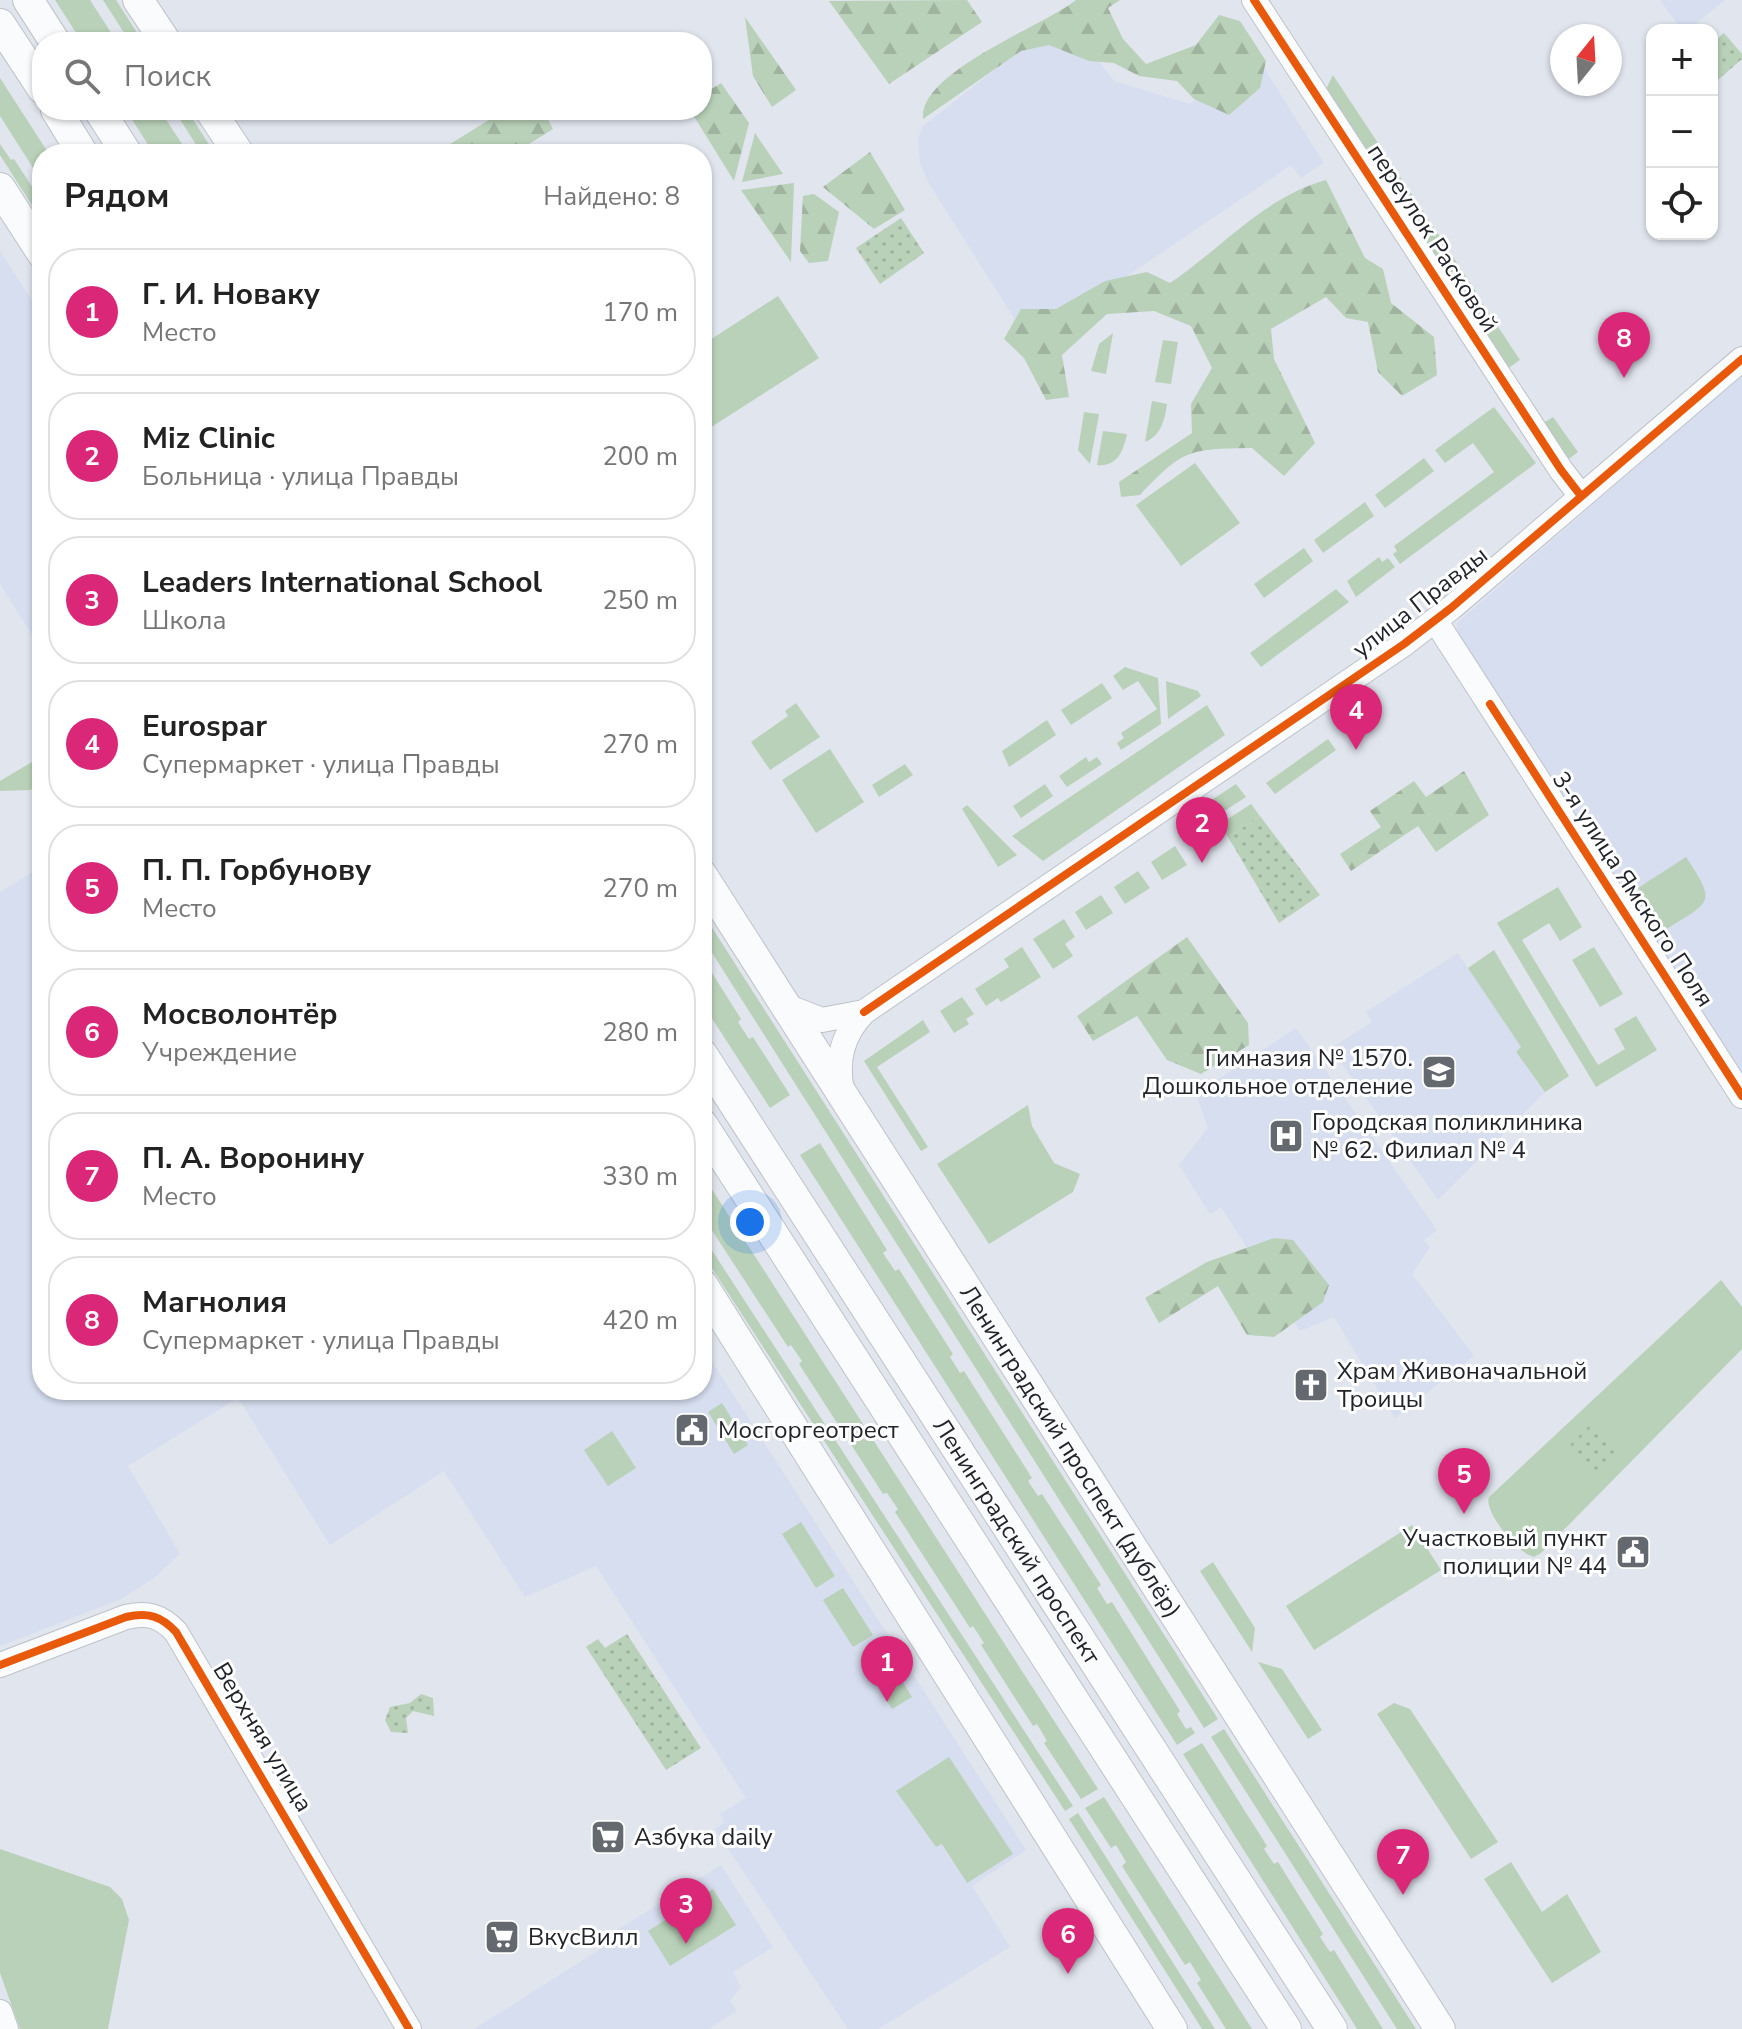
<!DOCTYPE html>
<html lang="ru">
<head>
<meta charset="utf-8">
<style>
	body { margin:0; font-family:"Nunito Sans",sans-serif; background:#f6f6f6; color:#222 }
	.controls { position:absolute; right:24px; top:24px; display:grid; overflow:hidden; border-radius:16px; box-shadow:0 2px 6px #0004 }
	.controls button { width:72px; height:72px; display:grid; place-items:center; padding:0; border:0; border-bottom:2px solid #e0e0e0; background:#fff; color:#222; font:40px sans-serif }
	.compass { position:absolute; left:1550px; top:24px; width:72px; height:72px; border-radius:50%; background:#fff; box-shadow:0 2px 6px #0004; rotate:18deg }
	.you { position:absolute; left:750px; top:1222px; width:28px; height:28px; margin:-20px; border:6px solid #fff; border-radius:50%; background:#1a73e8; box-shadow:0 0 0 12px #1a73e833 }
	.badge { display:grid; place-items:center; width:52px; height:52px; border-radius:50%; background:#db2777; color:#fff; font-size:26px; font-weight:700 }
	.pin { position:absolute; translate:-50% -66px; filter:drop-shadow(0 2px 4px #0008) }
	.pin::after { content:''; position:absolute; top:42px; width:28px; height:24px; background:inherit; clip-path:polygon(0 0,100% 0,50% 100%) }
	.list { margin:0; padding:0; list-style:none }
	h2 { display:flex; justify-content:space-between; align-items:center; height:104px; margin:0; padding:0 32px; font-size:34px }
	h2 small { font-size:26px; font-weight:400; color:#767676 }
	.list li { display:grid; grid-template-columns:52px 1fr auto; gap:24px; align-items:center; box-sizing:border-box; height:128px; margin:0 16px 16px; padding:0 16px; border:2px solid #e0e0e0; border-radius:32px }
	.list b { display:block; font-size:30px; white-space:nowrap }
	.list p { margin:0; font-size:26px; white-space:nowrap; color:#767676 }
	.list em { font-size:26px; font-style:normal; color:#767676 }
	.icon { flex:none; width:44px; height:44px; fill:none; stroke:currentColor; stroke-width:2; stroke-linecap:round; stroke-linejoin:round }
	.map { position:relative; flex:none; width:1742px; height:2029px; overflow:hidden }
	.search { position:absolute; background:#fff; box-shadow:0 2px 6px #0004; left:32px; top:32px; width:680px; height:88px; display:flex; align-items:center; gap:20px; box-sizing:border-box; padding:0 28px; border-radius:32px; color:#767676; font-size:30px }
	.panel { position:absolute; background:#fff; box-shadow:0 2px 6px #0004; left:32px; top:144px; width:680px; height:1256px; border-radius:32px }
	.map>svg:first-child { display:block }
	.built { fill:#d6deef }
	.green { fill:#b9d1b9 }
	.forest { fill:url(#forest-firs) }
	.park { fill:url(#park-dots) }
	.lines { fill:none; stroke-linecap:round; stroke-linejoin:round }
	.minor-casing { stroke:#bfc2c9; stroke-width:26 }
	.major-casing { stroke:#bfc2c9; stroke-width:32 }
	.minor { stroke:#fafbfc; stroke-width:24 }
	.major { stroke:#fafbfc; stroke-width:30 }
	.cycleway-casing { stroke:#fff; stroke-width:13 }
	.cycleway { stroke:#e8590c; stroke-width:8 }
	.labels { text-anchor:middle; stroke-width:6; stroke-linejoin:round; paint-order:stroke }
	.street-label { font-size:24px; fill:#21242a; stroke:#fff }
	.poi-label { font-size:24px; fill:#21242a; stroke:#fff; text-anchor:start }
</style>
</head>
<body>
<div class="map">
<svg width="1742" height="2029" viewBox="0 0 1742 2029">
	<defs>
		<pattern id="forest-firs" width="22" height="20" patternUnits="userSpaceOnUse" patternTransform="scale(2)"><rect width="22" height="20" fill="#b9d1b9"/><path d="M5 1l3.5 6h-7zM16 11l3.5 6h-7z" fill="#9fb39f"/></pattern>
		<pattern id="park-dots" width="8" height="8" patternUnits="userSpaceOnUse" patternTransform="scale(2)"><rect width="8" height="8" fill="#b9d1b9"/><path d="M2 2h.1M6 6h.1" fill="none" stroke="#9fb39f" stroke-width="1.8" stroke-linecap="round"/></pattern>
	</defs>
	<rect width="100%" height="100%" fill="#e1e5ee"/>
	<path class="built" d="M1660,0h65l-37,30h-6z
		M1063,16l51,65 76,23 67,-47 67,106 -23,15 -10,-13 -171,116 -96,53 -96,-152 -8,-19 -2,-24 5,-13z
		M0,251l42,65v335l-42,-67z
		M1742,375v704l-284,-445 -1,-11z
		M42,866v524h660v-44l324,504 -54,36 38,61 -132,82h-30l-133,-200 10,-7 -5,-8 26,-16 -150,-232 -71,31 -81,-126 -114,74 -92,-147 -110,68 52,88 -26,24 -33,21 -121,47v-754z
		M1458,953l63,94 -5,6 29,39 -107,108 -107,-152 41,-26 -6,-10z
		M1296,1028l141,202 -13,10 6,7 -18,27 62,82 -79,62 -61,-101 -34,14 -79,-124 -11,7 -31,-49 29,-37 -12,-34z
		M721,1865l52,82 -40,25 8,15 -11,14 7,10 -28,18h-235l128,-81 -4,-6z"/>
	<path class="green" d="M55,0h35l27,42h-35z
		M103,0h13l27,42h-13z
		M1333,75l144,218 -14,8 -137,-212z
		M0,78l49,76h-7v28l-42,-66z
		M126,110h34l22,34 -3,3 5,7h-30z
		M174,110h13l28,44h-13z
		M0,144l11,16 3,-1 28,43v19l-42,-66z
		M778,296l41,62 -117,75v-88z
		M1483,304l37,56 -13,9 -37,-57z
		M1113,333l-7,41 -15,-3 8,-27z
		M1163,340l15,2 -7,42 -16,-2z
		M1152,401l15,3c-2,15 -6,32 -22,38z
		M1494,407l42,56 -136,101 -7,-10 4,-3 -3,-5 100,-74 -21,-29 -28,20 -10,-13z
		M1084,412l15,2 -9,50 -12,-14z
		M1553,417l25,35 -12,9 -24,-37z
		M1103,431l24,3c-4,18 -10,33 -30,31z
		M1424,458l10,13 -49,37 -10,-13z
		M1195,463l45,60 -59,43 -45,-61z
		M1365,502l9,14 -51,37 -9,-13z
		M1304,548l9,13 -49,37 -10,-14z
		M1379,557l3,5 6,-4 7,9 -39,30 -9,-16z
		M1336,589l13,13 -88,65 -11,-14z
		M1125,667l33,11 3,46 -40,26 -4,-7 7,-5 -3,-5 36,-24 -19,-28 -15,9 -10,-14z
		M1166,681l32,10 3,5 -33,23z
		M1102,683l10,15 -41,27 -10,-15z
		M796,703l24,34 -50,33 -19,-28 37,-26 -3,-5z
		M1207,705l18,30 -182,126 -31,-25z
		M1047,720l9,15 -47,32 -7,-16z
		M1328,739l8,11 -61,44 -9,-11z
		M830,749l34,53 -48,31 -34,-53z
		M42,756v27l-12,7 -30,1v-10z
		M1086,757l3,5 8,-5 5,7 -35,23 -8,-11z
		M905,764l8,11 -34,22 -7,-12z
		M1045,784l8,12 -32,22 -8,-12z
		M1236,784l10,13 -31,20 -8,-14z
		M1251,804l9,12 -32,21 -8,-13z
		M967,805l50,50 -19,12 -36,-58z
		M1175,846l12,19 -25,15 -11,-18z
		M1686,857c32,48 24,44 -21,73l-27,-42z
		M1138,871l12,17 -25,16 -11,-17z
		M1558,887l24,40 -22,14 -11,-18 -27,17 76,125 27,-16 -11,-20 22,-13 21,34 -61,37 -99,-164z
		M1101,895l12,18 -27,17 -11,-18z
		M702,912l516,807 -14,9 -502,-791z
		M1064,919l11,18 -10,7 8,12 -20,13 -20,-30z
		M1022,947l19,30 -40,25 -3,-4 -12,8 -11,-17 34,-22 -5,-8z
		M1594,947l29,47 -23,13 -28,-47z
		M1494,950l75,126 -24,16 -29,-40 5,-5 -53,-79z
		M702,957l39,62 -3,3 11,17 4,-2 37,58 -20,13 -68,-105z
		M962,997l12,17 -8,5 3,5 -15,9 -14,-22z
		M923,1020l7,12 -53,35 51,80 -7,4 -57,-90z
		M1028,1105l4,21 22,37 26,11 -7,18 -84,52 -52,-80z
		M820,1143l67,107 -4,3 12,18 4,-2 54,85 -3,3 10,16 4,-2 68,107 -4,3 10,15 4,-2 59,91 -4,3 10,16 5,-2 68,109 -3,3 9,15 5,-2 4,6 -18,12 -377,-590z
		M702,1174l396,615 -17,10 -37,-56 3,-2 -10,-17 -4,2 -52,-81 3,-2 -11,-17 -3,2 -75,-116 3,-3 -11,-16 -4,1 -84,-130 3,-3 -11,-16 -3,2 -86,-132z
		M702,1235l371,571 -8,5 -363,-558z
		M1721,1280l21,27v42l-201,204 -7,4c-15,-2 -51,-46 -45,-60z
		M722,1403l26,42 -14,9 -26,-42z
		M612,1431l24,37 -28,18 -24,-36z
		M801,1522l34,54 -19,12 -34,-54z
		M1412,1525l29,45 -127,80 -28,-44z
		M1213,1562l42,66 -3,24 -52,-81z
		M843,1588l30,47 -20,12 -30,-47z
		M881,1647l31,50 -20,12 -31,-50z
		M1258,1662l24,7 40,61 -14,9z
		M1394,1703l16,6 88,133 -27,17 -94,-145z
		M1224,1729l192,300h-19l-186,-292z
		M1202,1743l65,103 -3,3 10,15 4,-2 45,72 -3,3 10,15 4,-2 49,79h-26l-174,-275z
		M949,1757l64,97 -46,29 -25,-39 -6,3 -40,-56z
		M1104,1797l148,232h-26l-29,-46 4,-3 -11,-18 -5,3 -63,-99 4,-4 -10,-17 -5,3 -26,-40z
		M1078,1813l137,216h-13l-133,-210z
		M0,1849l110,38 12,12 7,21 -21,109h-88l-20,-56z
		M1511,1862l31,50 25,-18 34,58 -49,31 -68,-104z
		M713,1889l23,36 -66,41 -22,-35z"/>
	<path class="forest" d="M967,0l15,22 -93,62 -60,-83z
		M1076,0h44l-12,8 15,31 23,25 50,-19 23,-30 21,6 26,40 -6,27 -31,27 -35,-16 -17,-18 -38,-5 -25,-13 -25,-2 -40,-16 -28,6 -98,68c-5,-47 121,-93 153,-119z
		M745,17l51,73 -24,17 -19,-31z
		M721,83l28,40 -15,58 -44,-71h12v-15z
		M505,110h38l10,19 -40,25h-79z
		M755,133l28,41 -41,8z
		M870,152l35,58 -31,19 -51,-42z
		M1326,180l39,78 18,11 8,34 43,34 3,38 -35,21 -24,-24 -10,-50 -22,-4 -20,-21 -55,32 3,30 41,84 -31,33 -32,-28c-63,1 -69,1 -112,47l-19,2 -2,-15 73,-49 -1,-29 21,-36 -21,-42 -37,-15 -47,3 -45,41 7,42 -23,3 -22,-42 -20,-19 17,-30h35l49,-28 42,-9 23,11c52,-35 94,-86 156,-103z
		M794,183l-3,79 -50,-72z
		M814,194l25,18 -11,49 -19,2 -9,-12 3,-55z
		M1464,771l25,44 -53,37 -18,-26 -67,45 -11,-17 41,-27 -11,-16 44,-30 12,16z
		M1187,937l61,86 1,22 -48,29 -34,-14 -30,-44 -44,25 -16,-25z
		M1274,1238l19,2 36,45 -6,17 -49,35 -27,-2 -29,-49 -59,37 -14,-25 62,-36z"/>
	<path class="park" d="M1724,33l18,21v5l-30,26v-42z
		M901,218l23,35 -44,31 -24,-36z
		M1260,816l60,79 -41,28 -51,-86z
		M1593,1422l26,26 -25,25 -26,-26z
		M627,1634l74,114 -35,22 -80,-123 12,-8 7,9z
		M421,1694l12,4 1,18 -21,-5 -7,7 2,15 -17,-1 -6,-12 5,-13 20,-4z"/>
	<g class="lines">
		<g class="minor-casing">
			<path id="minor" d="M1254,0l307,470 20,26
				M1435,620l307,476
				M786,1006l36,14 42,-8
				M842,1091c-6,-31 0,-56 22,-79l540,-368 47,-36 291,-249
				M0,1665l126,-48c22,-5 35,-1 50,15l233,397
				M0,2012l6,17"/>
		</g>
		<g class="major-casing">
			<g id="major">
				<path d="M28,0l27,42"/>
				<path d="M138,0l28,42"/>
				<path d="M0,24l42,64"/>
				<path d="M56,110l27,44"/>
				<path d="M99,110l28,44"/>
				<path d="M210,110l29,44"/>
				<path d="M0,188l42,65"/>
				<path id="s1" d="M702,875l738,1154"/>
				<path id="s2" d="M702,1054l630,975"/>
				<path d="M702,1124l584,905"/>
				<path d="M702,1284l470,745"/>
			</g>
		</g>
		<use href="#minor" class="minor"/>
		<use href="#major" class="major"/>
		<g class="cycleway-casing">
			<path id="cycleway" d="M1254,0l307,470 20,26
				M1490,704l252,392
				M864,1012l540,-368 47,-36 291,-249
				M0,1665l126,-48c22,-5 35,-1 50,15l233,397"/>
		</g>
		<use href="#cycleway" class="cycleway"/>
	</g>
	<defs>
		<g id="school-square" transform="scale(1.8)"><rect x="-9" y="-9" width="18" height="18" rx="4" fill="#64686f" stroke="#fff"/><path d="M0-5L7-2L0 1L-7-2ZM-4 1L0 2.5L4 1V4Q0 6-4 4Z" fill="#fff"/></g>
		<g id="hospital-square" transform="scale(1.8)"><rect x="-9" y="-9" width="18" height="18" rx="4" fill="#64686f" stroke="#fff"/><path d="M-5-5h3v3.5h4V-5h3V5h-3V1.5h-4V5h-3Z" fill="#fff"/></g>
		<g id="church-square" transform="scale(1.8)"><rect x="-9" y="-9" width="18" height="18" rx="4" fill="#64686f" stroke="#fff"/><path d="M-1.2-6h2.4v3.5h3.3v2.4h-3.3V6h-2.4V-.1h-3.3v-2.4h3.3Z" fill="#fff"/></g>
		<g id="civic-square" transform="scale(1.8)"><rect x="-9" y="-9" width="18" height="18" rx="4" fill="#64686f" stroke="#fff"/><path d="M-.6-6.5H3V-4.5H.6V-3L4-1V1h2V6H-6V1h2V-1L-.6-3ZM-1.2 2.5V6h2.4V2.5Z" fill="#fff"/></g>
		<g id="supermarket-square" transform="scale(1.8)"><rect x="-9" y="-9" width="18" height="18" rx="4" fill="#64686f" stroke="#fff"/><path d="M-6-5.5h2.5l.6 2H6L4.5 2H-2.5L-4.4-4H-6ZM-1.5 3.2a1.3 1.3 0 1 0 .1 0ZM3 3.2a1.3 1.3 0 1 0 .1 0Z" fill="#fff"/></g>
	</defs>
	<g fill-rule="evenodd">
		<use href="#school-square" x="1439" y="1072"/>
		<use href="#hospital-square" x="1286" y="1136"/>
		<use href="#church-square" x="1311" y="1385"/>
		<use href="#civic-square" x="692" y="1430"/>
		<use href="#civic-square" x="1633" y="1552"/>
		<use href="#supermarket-square" x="608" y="1837"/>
		<use href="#supermarket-square" x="502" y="1937"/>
	</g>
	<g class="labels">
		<g class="street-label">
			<text transform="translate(1433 238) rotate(57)" y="8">переулок Расковой</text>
			<text transform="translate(1420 602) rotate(-38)" y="8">улица Правды</text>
			<text transform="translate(1633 889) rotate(57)" y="8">3-я улица Ямского Поля</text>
			<text dy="8" stroke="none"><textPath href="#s1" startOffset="684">Ленинградский проспект (дублёр)</textPath></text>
			<text dy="8" stroke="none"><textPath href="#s2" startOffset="580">Ленинградский проспект</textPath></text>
			<text transform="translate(263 1737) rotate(59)" y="8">Верхняя улица</text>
		</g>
		<g class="poi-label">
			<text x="1413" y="1066" text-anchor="end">Гимназия № 1570.<tspan x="1413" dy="28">Дошкольное отделение</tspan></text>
			<text x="1312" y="1130">Городская поликлиника<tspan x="1312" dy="28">№ 62. Филиал № 4</tspan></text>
			<text x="1337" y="1379">Храм Живоначальной<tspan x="1337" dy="28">Троицы</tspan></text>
			<text x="718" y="1438">Мосгоргеотрест</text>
			<text x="1607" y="1546" text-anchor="end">Участковый пункт<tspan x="1607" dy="28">полиции № 44</tspan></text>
			<text x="634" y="1845">Азбука daily</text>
			<text x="528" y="1945">ВкусВилл</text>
		</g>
	</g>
</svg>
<div class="controls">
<button>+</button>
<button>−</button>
<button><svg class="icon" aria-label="locate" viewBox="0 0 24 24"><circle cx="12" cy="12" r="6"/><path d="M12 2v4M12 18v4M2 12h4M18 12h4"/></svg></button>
</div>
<svg class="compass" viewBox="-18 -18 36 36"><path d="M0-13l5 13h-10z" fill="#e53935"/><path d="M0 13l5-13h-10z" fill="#767676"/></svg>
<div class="you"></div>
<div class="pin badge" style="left:887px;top:1702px">1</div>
<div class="pin badge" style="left:1202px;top:863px">2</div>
<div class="pin badge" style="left:686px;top:1944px">3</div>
<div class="pin badge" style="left:1356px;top:750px">4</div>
<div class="pin badge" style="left:1464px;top:1514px">5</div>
<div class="pin badge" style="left:1068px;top:1974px">6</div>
<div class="pin badge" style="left:1403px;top:1895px">7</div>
<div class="pin badge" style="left:1624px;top:378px">8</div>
<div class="search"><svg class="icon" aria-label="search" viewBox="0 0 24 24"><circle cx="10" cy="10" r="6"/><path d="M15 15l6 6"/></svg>Поиск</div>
<section class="panel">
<h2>Рядом<small>Найдено: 8</small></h2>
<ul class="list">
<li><span class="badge">1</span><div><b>Г. И. Новаку</b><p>Место</p></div><em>170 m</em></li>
<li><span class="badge">2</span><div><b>Miz Clinic</b><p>Больница · улица Правды</p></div><em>200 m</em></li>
<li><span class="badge">3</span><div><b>Leaders International School</b><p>Школа</p></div><em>250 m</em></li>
<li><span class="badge">4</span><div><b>Eurospar</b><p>Супермаркет · улица Правды</p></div><em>270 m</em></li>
<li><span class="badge">5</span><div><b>П. П. Горбунову</b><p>Место</p></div><em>270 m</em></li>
<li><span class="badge">6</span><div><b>Мосволонтёр</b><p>Учреждение</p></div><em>280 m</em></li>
<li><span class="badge">7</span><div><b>П. А. Воронину</b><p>Место</p></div><em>330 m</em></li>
<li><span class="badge">8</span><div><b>Магнолия</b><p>Супермаркет · улица Правды</p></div><em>420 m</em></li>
</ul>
</section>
</div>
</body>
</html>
